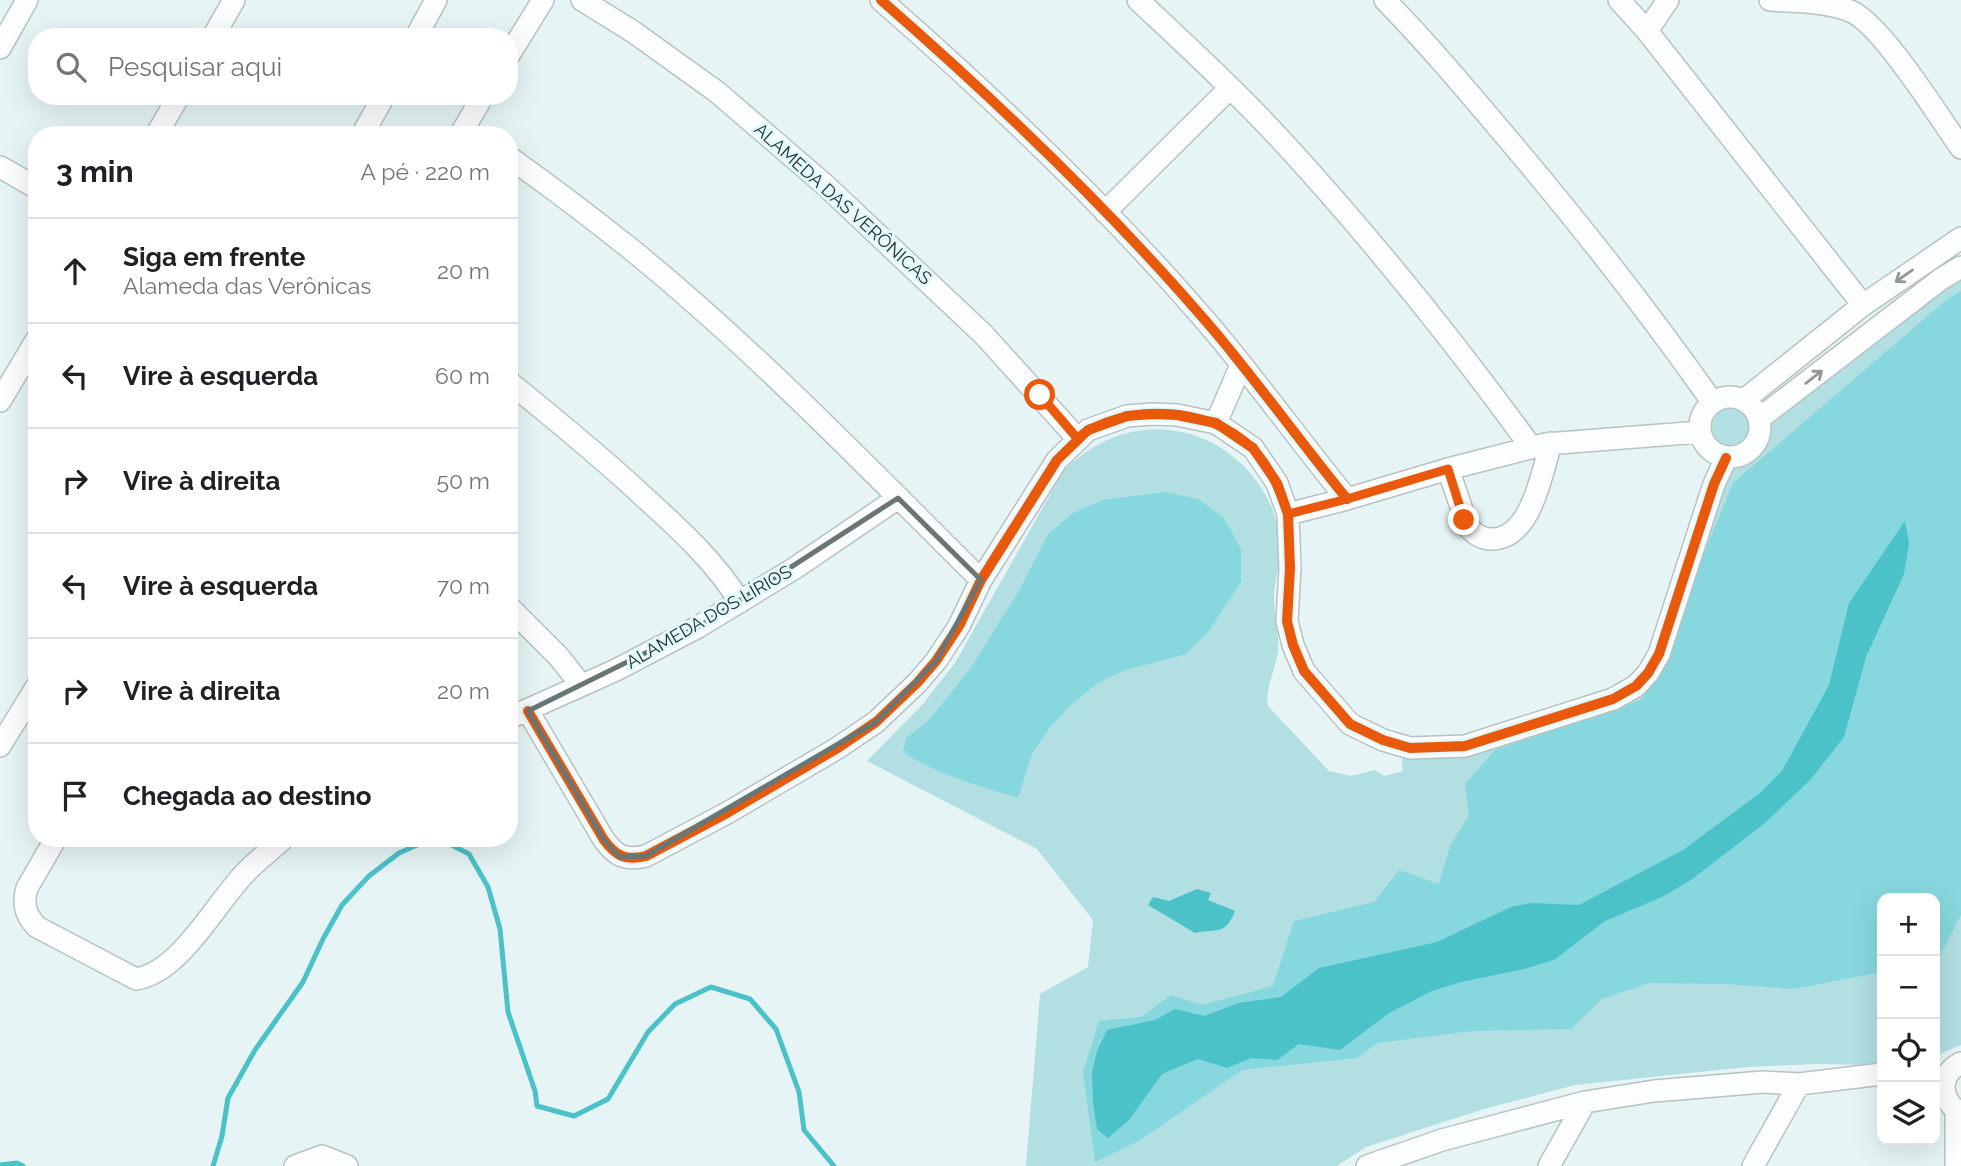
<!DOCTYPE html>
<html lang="pt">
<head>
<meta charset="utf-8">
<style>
	body { margin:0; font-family:Raleway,sans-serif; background:#f6f6f6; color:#202124 }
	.controls { position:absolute; right:21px; bottom:21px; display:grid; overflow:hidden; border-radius:14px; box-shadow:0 7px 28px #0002 }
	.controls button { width:63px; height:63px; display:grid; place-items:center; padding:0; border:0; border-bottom:2px solid #e0e0e0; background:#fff; color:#202124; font:35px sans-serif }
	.stop { position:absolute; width:21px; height:21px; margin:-16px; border:5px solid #ea580c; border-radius:50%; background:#fff }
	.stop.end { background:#ea580c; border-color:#fff; box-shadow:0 2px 7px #0008 }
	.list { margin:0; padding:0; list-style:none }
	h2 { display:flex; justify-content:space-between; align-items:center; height:91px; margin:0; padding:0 28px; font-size:30px }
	h2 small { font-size:23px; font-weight:400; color:#757577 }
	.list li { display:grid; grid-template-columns:46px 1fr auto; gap:21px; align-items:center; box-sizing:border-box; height:105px; padding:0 28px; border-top:2px solid #e0e0e0 }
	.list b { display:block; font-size:26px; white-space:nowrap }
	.list p { margin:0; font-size:23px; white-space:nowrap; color:#757577 }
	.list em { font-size:23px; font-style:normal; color:#757577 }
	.icon { flex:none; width:38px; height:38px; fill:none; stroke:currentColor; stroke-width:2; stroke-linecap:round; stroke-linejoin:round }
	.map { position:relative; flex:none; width:1961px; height:1166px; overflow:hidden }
	.search { position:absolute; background:#fff; box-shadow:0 7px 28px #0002; left:28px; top:28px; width:490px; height:77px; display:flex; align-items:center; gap:18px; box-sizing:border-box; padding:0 24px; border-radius:28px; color:#757577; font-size:26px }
	.panel { position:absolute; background:#fff; box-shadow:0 7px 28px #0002; left:28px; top:126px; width:490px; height:721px; border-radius:28px }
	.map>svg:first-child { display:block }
	.green { fill:#b1dfe2 }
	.forest { fill:#87d8de }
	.water { fill:#4bc1c8 }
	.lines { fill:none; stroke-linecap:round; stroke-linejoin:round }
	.stream { stroke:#4bc1c8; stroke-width:5 }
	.minor-casing { stroke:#b7c2c3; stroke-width:24 }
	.minor { stroke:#fbfdfe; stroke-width:21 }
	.cycleway-casing { stroke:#e0f9fb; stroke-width:15 }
	.cycleway { stroke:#e8590c; stroke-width:10 }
	.oneway { stroke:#929798 }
	.route { stroke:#ea580c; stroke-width:9 }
	.marked { fill:none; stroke:#6a7576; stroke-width:5; stroke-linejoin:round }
	.labels { text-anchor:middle; stroke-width:6; stroke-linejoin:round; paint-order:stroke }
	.street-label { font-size:18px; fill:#283132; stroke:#e0f9fb }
</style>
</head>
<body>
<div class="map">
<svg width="1961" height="1166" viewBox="0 0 1961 1166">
	<rect width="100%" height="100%" fill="#e6f4f5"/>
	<path class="green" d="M1961,274v771l-26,11v-158h-53v167l-66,-1 -69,3 -172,18 -91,24 -118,38 -29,19h-311l14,-172 48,-27 5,-47 -56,-71 -170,-88 55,-56 33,-42 109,-193c33,-32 76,-49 122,-37 50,13 90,57 94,110 1,17 -5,36 -6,53 0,18 5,35 4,53 -1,19 -14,40 -10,57l61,65 22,5 24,-6 9,6 19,-5 -1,-11 3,-5 236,-63 82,-209 10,-16 17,-10 15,-15 6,-18z
		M1712 427a19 19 0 1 1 38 0a19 19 0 1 1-38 0Z"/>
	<path class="forest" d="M1961,291v624l-25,48 -1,-65h-53v74l-89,17 -68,-5 -76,-1 -47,16 -31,30 -99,2 -95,12 -20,15 -115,12 -103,71 -44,21 -12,-90 16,-51 42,-4 30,-22 31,10 71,-19 21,-65 80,-19 25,-32 40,14 11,-38 19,-31 -4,-31 30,-34 148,-51 90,-216 212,-182z
		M1165,492l33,7 26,19 17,31v33l-33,50 -22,22 -60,16 -28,13 -25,20 -23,24 -18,27 -14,44c-44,-14 -75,-21 -115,-46l3,-14 24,-19 40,-50 50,-80 28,-55 25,-21 30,-13z"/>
	<path class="water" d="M1905,521l4,22 -5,31 -38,83 -22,80 -33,42 -46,44 -74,57 -29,17 -57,24 -51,39 -30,9 -63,13 -29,9 -43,22 -49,37 -41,-6 -22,16 -26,-2 -24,10 -29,-9 -36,15 -33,46 -21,18 -11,-9 -4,-27 -1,-30 5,-21 10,-21 48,-10 20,-11 29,7 35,-13 42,-6 38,-29 118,-26 74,-35 20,-4 48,2 104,-55 77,-57 22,-22 47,-86 20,-82z
		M1197,889l14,4 -3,7 27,11c-10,26 -21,17 -40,22l-47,-28 5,-8 16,4z"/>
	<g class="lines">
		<path class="stream" d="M438,838l31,16 19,33 12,42 8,83 27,79 2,15 37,10 34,-17 40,-67 27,-28 36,-17 39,12 26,30 23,63 5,38 30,36
			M0,1165l17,-2 6,3
			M213,1166l9,-30 6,-38 27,-48 48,-68 20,-43 19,-34 27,-29 30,-23 34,-15"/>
		<g class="minor-casing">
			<path id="minor" d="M582,0l50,31 85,61 107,92 160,151 93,103
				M881,0c118,103 233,213 335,333 45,54 87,112 131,166
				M1138,0c49,46 99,92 145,142 89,97 171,199 248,305
				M1385,0c41,42 79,87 117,132 74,87 145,177 211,271
				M1619,0l28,31 216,274
				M1770,0c26,2 56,1 80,11 31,12 89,106 111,137
				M1647,31l21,-31
				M213,37l21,-37
				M416,37l20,-37
				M0,48l27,-48
				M509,55l34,-55
				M156,135l23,-39
				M362,135l22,-39
				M460,135l23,-39
				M509,157c42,30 83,61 123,93 124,101 236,218 349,330
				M0,167l37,21
				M1105,212l125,-124
				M509,382c46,37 91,74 134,114 36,33 71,64 97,106
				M1700 427a30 30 0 1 1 60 0a30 30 0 1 1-60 0Z
				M1744,400l119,-95 98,-67
				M0,401l37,-62
				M1760,418l181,-139 20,-12
				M1216,423l25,-58
				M1448,469l20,58c7,7 13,12 24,12 39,0 50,-66 59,-96
				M1288,514l59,-15 101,-30 98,-25 154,-12
				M509,607l50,50 22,28
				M528,711l76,129c12,16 21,21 42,16l81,-43 109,-64 40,-27 41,-39 19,-22 23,-35 22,-46 76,-120 31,-30 39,-14 26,-2 24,1 39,8 37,25 24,35 11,31 2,54 -3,53 6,24 11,26 46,53 33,16 27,8 55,-2 148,-47 23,-13 12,-13 11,-19 55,-170 12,-26
				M509,718l107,-48 82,-43 97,-59 103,-70
				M0,746l37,-60
				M56,838l-29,50c-5,16 -1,28 10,39l99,52c45,-7 80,-77 111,-108 12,-12 25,-22 37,-33
				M1961,1063c-24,12 -21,38 0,50
				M295,1166l27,-10 25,10
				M1367,1166l75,-26 143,-38 69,-11 61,-5 48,-4 36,2 83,-10
				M1549,1166l36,-64
				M1753,1166l46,-82
				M1956,1166v-56"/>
		</g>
		<use href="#minor" class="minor"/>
		<g class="cycleway-casing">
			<path id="cycleway" d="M881,0c118,103 233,213 335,333 45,54 87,112 131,166
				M528,711l76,129c12,16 21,21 42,16l81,-43 109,-64 40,-27 41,-39 19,-22 23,-35 22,-46 76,-120 31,-30 39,-14 26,-2 24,1 39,8 37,25 24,35 11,31 2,54 -3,53 6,24 11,26 46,53 33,16 27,8 55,-2 148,-47 23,-13 12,-13 11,-19 55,-170 12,-26"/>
		</g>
		<use href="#cycleway" class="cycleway"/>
	</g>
	<defs><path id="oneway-shaft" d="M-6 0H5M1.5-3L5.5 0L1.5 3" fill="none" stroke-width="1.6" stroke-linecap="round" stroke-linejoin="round" transform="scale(1.75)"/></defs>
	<g class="oneway">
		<use href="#oneway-shaft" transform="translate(1904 276) rotate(145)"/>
		<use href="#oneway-shaft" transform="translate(1814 377) rotate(-38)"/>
	</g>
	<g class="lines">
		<path class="route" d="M1040,395l37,43c47,-36 133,-33 175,10 18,18 28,43 36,66l59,-15 101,-30 16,51"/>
	</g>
	<path class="marked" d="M898,498l83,82 -45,81 -60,61 -230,134 -26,1 -16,-17 -76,-129 170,-84z"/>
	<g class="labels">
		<g class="street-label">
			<text transform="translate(843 204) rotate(42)" y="6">ALAMEDA DAS VERÔNICAS</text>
			<text transform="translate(709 617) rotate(-30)" y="6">ALAMEDA DOS LÍRIOS</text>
		</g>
	</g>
</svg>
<div class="controls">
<button>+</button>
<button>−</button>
<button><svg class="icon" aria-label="locate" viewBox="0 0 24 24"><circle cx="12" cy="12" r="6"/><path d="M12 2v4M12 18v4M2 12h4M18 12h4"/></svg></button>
<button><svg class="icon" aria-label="layers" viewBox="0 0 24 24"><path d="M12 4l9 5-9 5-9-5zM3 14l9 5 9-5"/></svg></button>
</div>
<div class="stop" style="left:1040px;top:395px"></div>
<div class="stop end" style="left:1464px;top:520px"></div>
<div class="search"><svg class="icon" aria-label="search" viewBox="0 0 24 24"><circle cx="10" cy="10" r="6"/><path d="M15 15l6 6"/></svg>Pesquisar aqui</div>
<section class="panel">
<h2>3 min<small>A pé · 220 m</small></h2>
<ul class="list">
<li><svg class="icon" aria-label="ahead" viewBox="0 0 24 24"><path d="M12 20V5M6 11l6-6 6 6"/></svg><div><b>Siga em frente</b><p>Alameda das Verônicas</p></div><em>20 m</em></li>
<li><svg class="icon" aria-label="left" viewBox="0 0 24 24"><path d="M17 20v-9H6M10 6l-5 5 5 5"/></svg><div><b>Vire à esquerda</b></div><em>60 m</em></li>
<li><svg class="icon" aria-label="right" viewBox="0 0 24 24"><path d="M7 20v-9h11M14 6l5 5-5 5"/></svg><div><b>Vire à direita</b></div><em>50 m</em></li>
<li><svg class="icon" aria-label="left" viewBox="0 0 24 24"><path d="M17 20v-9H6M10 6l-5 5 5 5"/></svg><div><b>Vire à esquerda</b></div><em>70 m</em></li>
<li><svg class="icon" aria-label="right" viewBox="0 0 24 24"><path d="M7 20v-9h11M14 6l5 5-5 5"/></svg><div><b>Vire à direita</b></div><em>20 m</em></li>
<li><svg class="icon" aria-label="arrive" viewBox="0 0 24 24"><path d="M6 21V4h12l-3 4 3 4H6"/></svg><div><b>Chegada ao destino</b></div></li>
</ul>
</section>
</div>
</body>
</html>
